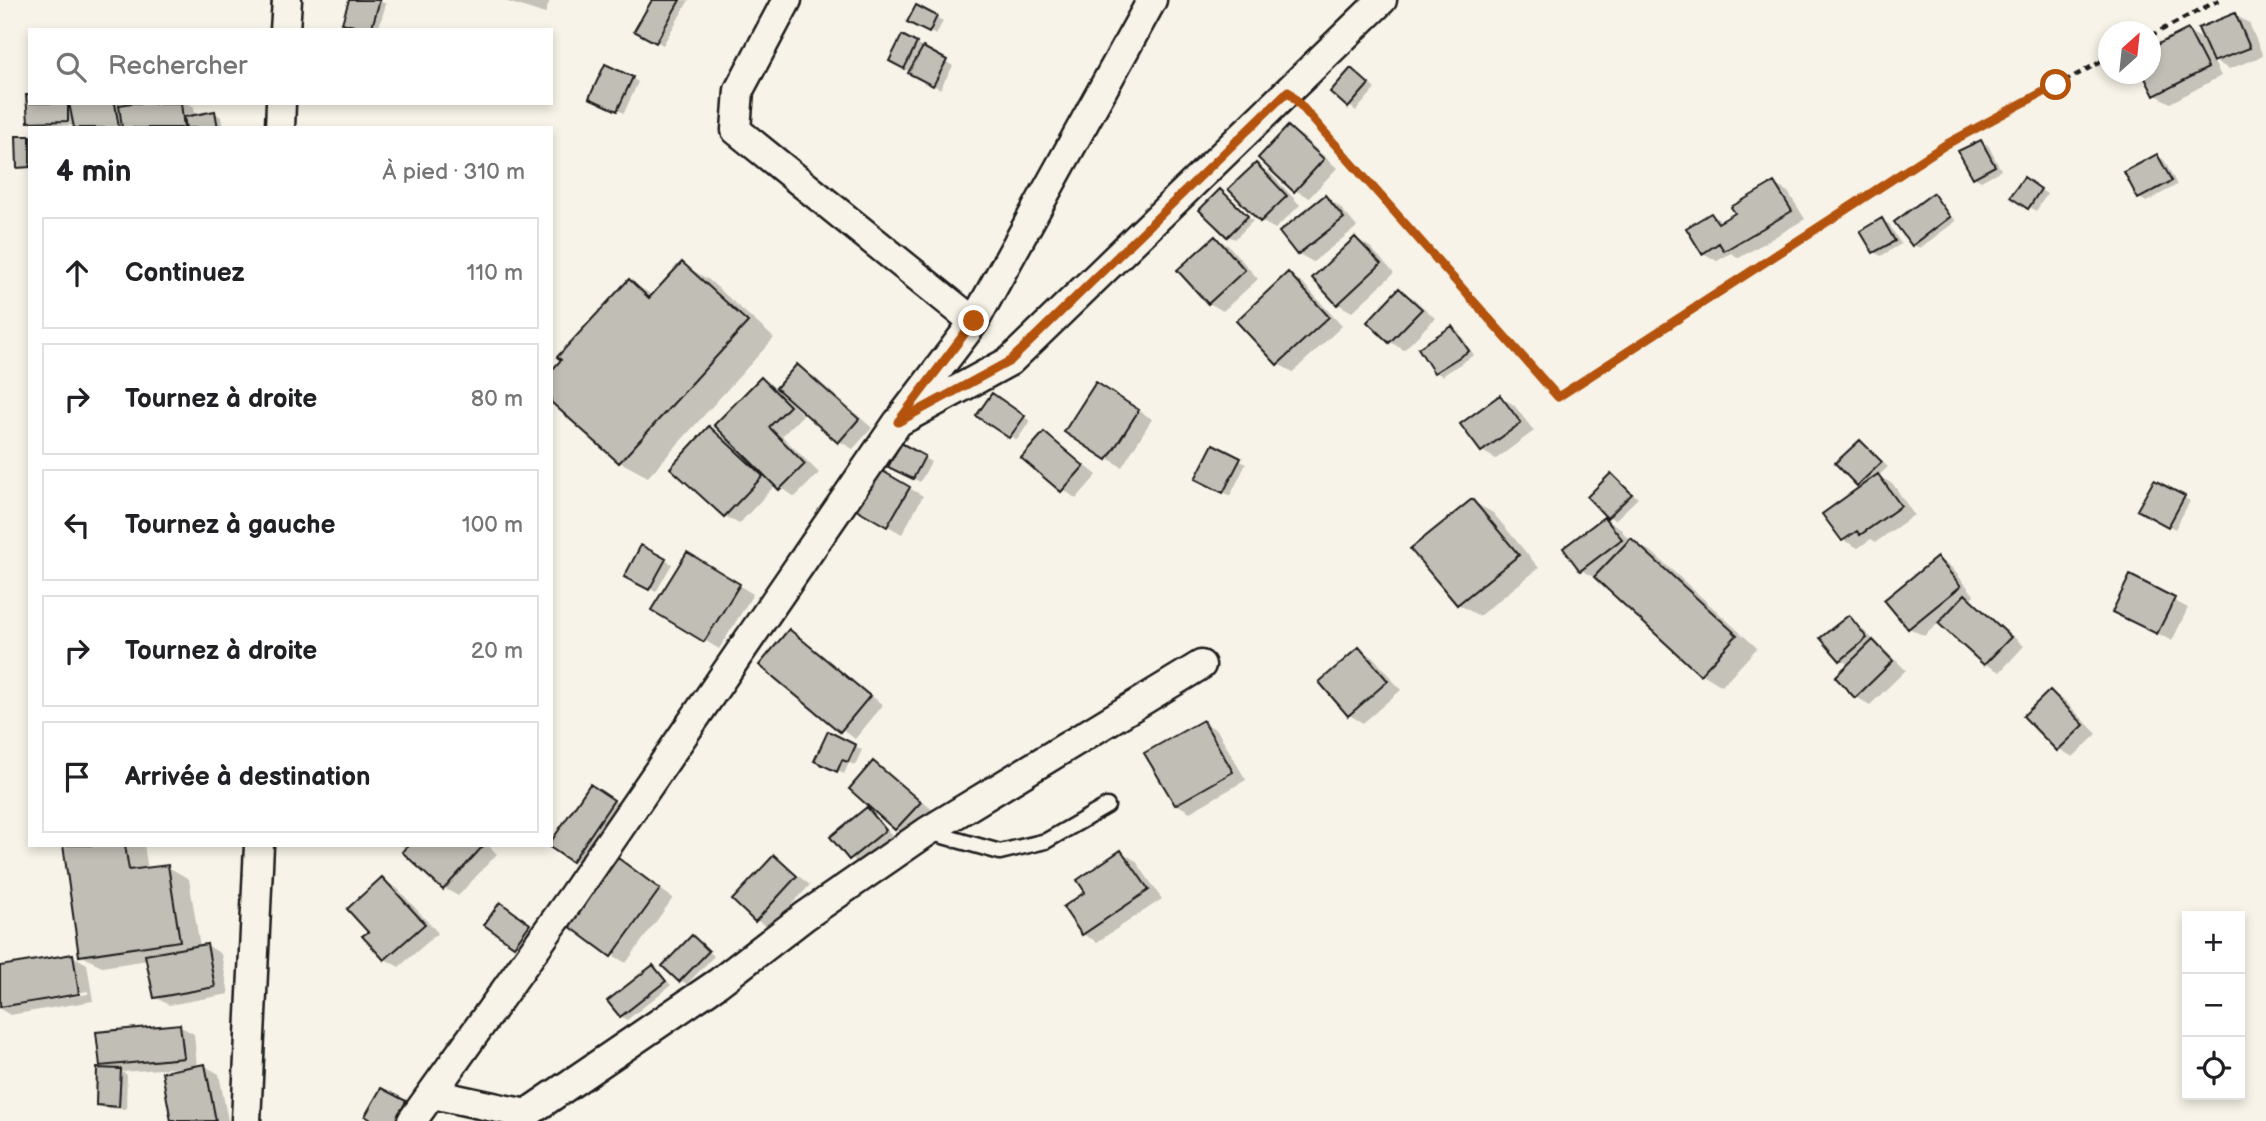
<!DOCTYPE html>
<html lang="fr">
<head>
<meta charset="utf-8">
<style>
	body { margin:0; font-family:"Balsamiq Sans",sans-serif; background:#f6f6f6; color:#202124 }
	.controls { position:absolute; right:21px; bottom:21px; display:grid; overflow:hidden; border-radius:0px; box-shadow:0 4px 10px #0003 }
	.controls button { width:63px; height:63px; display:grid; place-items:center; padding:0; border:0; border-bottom:2px solid #e0e0e0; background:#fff; color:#202124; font:35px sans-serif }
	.compass { position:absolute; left:2098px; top:21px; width:63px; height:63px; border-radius:50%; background:#fff; box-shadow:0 4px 10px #0003; rotate:27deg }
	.stop { position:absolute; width:21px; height:21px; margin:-16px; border:5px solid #b45309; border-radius:50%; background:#fff }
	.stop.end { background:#b45309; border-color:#fff; box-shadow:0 2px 7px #0008 }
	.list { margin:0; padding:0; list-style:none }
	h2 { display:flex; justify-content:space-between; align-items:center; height:91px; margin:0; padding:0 28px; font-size:30px }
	h2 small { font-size:23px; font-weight:400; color:#757577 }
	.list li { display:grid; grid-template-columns:46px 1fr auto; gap:21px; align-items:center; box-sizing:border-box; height:112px; margin:0 14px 14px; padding:0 14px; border:2px solid #e0e0e0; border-radius:0px }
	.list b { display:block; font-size:26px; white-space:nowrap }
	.list em { font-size:23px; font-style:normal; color:#757577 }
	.icon { flex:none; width:38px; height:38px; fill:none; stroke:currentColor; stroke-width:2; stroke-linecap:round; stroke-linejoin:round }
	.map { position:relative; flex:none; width:2266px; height:1121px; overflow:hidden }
	.search { position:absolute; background:#fff; box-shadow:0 4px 10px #0003; left:28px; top:28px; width:525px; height:77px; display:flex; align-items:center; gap:18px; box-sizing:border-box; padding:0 24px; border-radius:0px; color:#757577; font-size:26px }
	.panel { position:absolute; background:#fff; box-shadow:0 4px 10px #0003; left:28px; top:126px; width:525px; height:721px; border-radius:0px }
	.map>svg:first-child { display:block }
	.shadow { fill:#0003; fill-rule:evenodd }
	.building { fill:#c0beb5; stroke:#1c1c1c; stroke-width:2 }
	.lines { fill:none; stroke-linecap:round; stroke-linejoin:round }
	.lane-casing { stroke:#1c1c1c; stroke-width:19 }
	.street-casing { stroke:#1c1c1c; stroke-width:33 }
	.path { stroke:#1c1c1c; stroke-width:4.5; stroke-dasharray:7 5; stroke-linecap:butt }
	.lane { stroke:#f7f3e8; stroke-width:14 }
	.street { stroke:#f7f3e8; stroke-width:28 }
	.route { stroke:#b45309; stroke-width:9 }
</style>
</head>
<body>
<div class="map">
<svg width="2266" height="1121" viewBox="0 0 2266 1121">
	<rect width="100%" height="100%" fill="#f7f3e8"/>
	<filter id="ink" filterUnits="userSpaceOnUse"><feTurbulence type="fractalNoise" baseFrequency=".0143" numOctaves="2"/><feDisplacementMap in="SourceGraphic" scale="14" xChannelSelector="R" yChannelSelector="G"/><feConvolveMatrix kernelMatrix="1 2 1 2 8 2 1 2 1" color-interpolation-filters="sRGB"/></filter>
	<g filter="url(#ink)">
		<path class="shadow" d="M351,0h26l9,4 -8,26h-13l-21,-8z
			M502,0h48l-5,14z
			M654,0h35l-26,45 -26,-15z
			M916,7l27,14 -7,14 -27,-14z
			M2235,15l14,8 14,33 -34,13 -16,-9 8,16 -51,27 -14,-8 -11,-21h5l38,-43 18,10z
			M916,44l37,22 -13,23 -49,-28z
			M1358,74l17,15 -19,22 -24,-19z
			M632,78l6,4 -14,31 -27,-12z
			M30,103h158l6,4 1,9 20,-3 6,4 2,11 -187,-3 -7,-4z
			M1288,128l14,8 35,32 -28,30 -14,-8z
			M1981,142l7,3 13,25 -20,11 -7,-4z
			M2157,156l7,4 13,25 -31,17 -6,-4z
			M1256,165l14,8 30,32 -25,24 -14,-8z
			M2024,179l23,15 -11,17 -23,-15z
			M1774,184l14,8 17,27 -66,39 -8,-5 -14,8 -14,-8 8,-38 12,7z
			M1220,191l33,30 -18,18 -7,-3z
			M1933,195l23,26 -36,27 -7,-3z
			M1325,197l14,9 18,21 -44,35 -14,-8 -18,-22z
			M1882,221l7,3 12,20 -20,12 -7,-4z
			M1215,238l14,8 29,33 -35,32 -14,-8z
			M1356,239l14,8 24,26 -42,39 -14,-8z
			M682,264l27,16 65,58 -126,139 -28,-15 -69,-63 78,-118 25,15z
			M1288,274l15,9 39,43 -49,46 -15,-8z
			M1399,290l14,8 22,20 -31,32 -14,-8 -21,-20z
			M1452,328l7,4 15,23 -32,21 -6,-4 -15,-24z
			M798,367l14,8 60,53 -19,21 -14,-8 -51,-45 -2,2 17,17 -21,21 37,37 -24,24 -19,-13 -37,40 -14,-8 -16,-87 22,12 31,-61 15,9z
			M1110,393l42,26 -30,48 -56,-35z
			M1500,397l14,8 20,26 -38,28 -14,-8z
			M999,399l31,22 -13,19 -39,-25z
			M1045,434l52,41 -21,24 -52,-41z
			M1860,442l28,25 -10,9 15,8 21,31 -38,27 -5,-3 -13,9 -15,-8 19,-53 -4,-2z
			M901,445l30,17 -11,20 -30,-16z
			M1214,446l32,18 -16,32 -33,-17z
			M880,471l43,25 -21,38 -44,-25z
			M1612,475l26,23 -23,22 -7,-4z
			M2155,482l35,19 -15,28 -35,-20z
			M1472,501l21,12 46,55 -60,48 -21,-12z
			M1604,519l15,8 11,14 22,11 105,96 -35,38 -21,-13 -106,-95 -14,-8z
			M642,547l30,17 -16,28 -30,-16z
			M688,554l65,40 -34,55 -65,-40z
			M1937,559l14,8 23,28 -4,4 54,47 -24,26 -15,-8 -45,-42 -16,14 -15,-8z
			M2131,578l57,30 -16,33 -43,-22z
			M1849,617l57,53 -36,35 -14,-8 -6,-32 -9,-5z
			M789,631l94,74 -28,34 -94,-74z
			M1359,649l15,9 27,32 -38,33 -14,-8z
			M2050,692l14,8 33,34 -24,23 -14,-8z
			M1203,722l14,8 29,50 -56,32 -14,-8z
			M855,746l7,4 -7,15 -6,-2 -5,11 -21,-10z
			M874,763l60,48 -23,26 -15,-8 -45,-40z
			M605,794l22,16 -40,59 -36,-24z
			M867,809l25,26 -35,28 -24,-26z
			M64,845h80l4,25 20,-3 21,12 11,68 7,-2 14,9 8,40 -60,11 -14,-8 -7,-37 -46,7 -21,-12z
			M401,845h87l9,9 -39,42 -14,-8z
			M1121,852l15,9 26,38 -65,43 -14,-8 5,-41z
			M774,857l36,28 -40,43 -14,-8z
			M619,861l54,37 -47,65 -14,-8z
			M382,880l15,8 41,45 -39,34 -14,-8 -15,-27z
			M507,909l29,20 -14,19 -36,-24z
			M692,937l22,19 -27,28 -7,-4z
			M73,956l14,8 6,37 -83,14 -10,-6v-41zM88,991v3l-82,13v-3z
			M653,967l18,18 -44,35 -6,-4z
			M179,1026l15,8 3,33 8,-1 14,8 9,47h-55l12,-54 -63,5 5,3 -1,34 -22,-1 -6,-4 13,-34 -9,-5z"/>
		<path class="building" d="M349,0h31l-9,30 -29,-7z
			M652,0h28l-24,43 -22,-12z
			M916,5l21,11 -8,17 -22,-11z
			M2235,13l15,35 -37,14 -15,-34z
			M2188,29l20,39 -54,28 -11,-22h7v-26z
			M902,35l15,8 -13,26 -15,-8z
			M923,47l24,13 -14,26 -25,-13z
			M605,64l28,13 -16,34 -28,-13z
			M1351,68l18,16 -21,24 -18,-16z
			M26,95h4v8h38v18l-40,1z
			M69,103h46l4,25h-45z
			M131,103h50l3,25h-62l-3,-23z
			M215,111l3,17h-32l-2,-11z
			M1288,126l36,33 -30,33 -36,-34z
			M16,136h14v31l-13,1z
			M1981,140l14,26 -22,12 -15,-27z
			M2157,154l15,27 -34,18 -14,-27z
			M1256,163l31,33 -27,26 -32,-33z
			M2024,177l17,12 -13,20 -18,-12z
			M1774,182l18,29 -68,40 -5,-8 -17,11 -16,-26 25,-15 7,10 17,-10 -4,-6z
			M1220,189l28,27 -21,21 -28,-27z
			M1933,193l17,24 -38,29 -18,-24z
			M1325,195l19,23 -47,37 -18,-23z
			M1882,218l13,23 -22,12 -13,-22z
			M1215,236l30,34 -37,34 -31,-34z
			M1355,237l26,27 -44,41 -25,-27z
			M682,262l66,60 -129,141 -68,-61v-31l10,-11 -4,-3 72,-78 20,19z
			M1288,272l41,45 -52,48 -41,-44z
			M1399,288l23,21 -33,34 -22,-21z
			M1452,326l17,25 -35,22 -16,-25z
			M797,364l62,55 -21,24 -62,-55z
			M761,377l29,29 -21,21 36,37 -26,26 -65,-65z
			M1096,382l43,28 -32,50 -43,-28z
			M992,393l33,23 -16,22 -33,-22z
			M1500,395l21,28 -40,29 -21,-28z
			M709,426l54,50 -39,41 -54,-49z
			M1044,432l40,34 -23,26 -40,-34z
			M1860,440l22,22 -25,24 -22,-23z
			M901,443l24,13 -12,23 -25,-12z
			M1213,444l28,14 -18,35 -28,-14z
			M879,469l31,18 -23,40 -31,-18z
			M1611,473l21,21 -25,24 -20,-21z
			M1878,474l23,32 -41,29 -3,-4 -15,10 -20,-27z
			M2154,480l31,16 -17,31 -31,-17z
			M1472,499l47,56 -62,50 -47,-56z
			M1604,517l18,22 -42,32 -17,-23z
			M1631,538l106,97 -37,40 -106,-98z
			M641,545l25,14 -17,31 -25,-13z
			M687,552l53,32 -36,58 -53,-32z
			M1937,557l24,29 -53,43 -24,-29z
			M2130,575l45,23 -18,36 -45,-22z
			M1965,594l46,43 -27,28 -46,-42z
			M1849,615l18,23 -27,23 -20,-23z
			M789,629l81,67 -30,36 -81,-67z
			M1873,640l20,21 -38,37 -20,-21z
			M1359,647l29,34 -40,35 -29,-34z
			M2050,690l34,35 -27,26 -34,-35z
			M1203,720l30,52 -58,33 -31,-52z
			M828,731l28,14 -8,17 -6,-2 -5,12 -23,-11z
			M873,761l48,41 -26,28 -46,-41z
			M590,784l24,16 -42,62 -24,-16z
			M867,807l19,23 -37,30 -19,-23z
			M63,845h62l4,25 39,-5 12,76 -101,15z
			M408,845h76l-41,45 -41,-38z
			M1121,850l28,40 -67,45 -19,-28 22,-15 -8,-12z
			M774,855l23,21 -42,46 -23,-22z
			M618,858l42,31 -49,68 -42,-31z
			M382,877l43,47 -41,36 -22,-24 6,-4 -21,-23z
			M500,902l30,22 -16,22 -30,-21z
			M692,935l17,16 -30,31 -17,-16z
			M207,944l8,43 -61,11 -9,-43z
			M73,954l6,40 -79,13v-41z
			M653,965l13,16 -46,36 -13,-16z
			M180,1024l4,34 -84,8 -4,-34z
			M205,1064l11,57h-45l-9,-49z
			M97,1068l24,1 -2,38 -23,-2z
			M381,1088l25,13 -10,20h-23l-8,-5z"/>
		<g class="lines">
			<g class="lane-casing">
				<path id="lane" d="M929,832l71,20 46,-11 61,-35"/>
			</g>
			<g class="street-casing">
				<path id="street" d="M787,0l-48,90 -3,40 238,192
					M285,30l2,-30
					M280,128l1,-25
					M904,414l70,-92 178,-322
					M433,1094l93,20 192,-131 87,-67 123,-85 273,-166
					M246,1121l13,-276
					M412,1121l160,-224 326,-475 112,-61 372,-361"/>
			</g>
			<path class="path" d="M2150,36l69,-36
				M1310,115l248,282 387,-252 163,-87"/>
			<use href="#lane" class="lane"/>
			<use href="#street" class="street"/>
		</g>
	</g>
	<g class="lines" filter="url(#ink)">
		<path class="route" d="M974,321l-76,101 112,-61 278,-270 270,306 387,-252 111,-60"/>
	</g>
</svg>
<div class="controls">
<button>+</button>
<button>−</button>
<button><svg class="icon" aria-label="locate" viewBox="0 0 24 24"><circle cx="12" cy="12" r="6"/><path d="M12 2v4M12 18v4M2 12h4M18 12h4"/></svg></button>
</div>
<svg class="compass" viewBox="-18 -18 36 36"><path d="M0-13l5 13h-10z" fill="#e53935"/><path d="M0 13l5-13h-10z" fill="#757577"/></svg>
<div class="stop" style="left:2056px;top:85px"></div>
<div class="stop end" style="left:974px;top:321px"></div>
<div class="search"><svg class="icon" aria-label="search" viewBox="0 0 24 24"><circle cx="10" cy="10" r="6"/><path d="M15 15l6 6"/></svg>Rechercher</div>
<section class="panel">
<h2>4 min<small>À pied · 310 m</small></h2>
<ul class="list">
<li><svg class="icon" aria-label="ahead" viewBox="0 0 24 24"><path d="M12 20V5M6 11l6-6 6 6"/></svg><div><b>Continuez</b></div><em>110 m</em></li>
<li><svg class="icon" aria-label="right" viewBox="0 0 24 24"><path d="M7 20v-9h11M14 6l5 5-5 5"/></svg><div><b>Tournez à droite</b></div><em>80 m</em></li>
<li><svg class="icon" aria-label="left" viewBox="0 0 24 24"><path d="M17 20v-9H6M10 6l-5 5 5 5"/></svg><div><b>Tournez à gauche</b></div><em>100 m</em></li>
<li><svg class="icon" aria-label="right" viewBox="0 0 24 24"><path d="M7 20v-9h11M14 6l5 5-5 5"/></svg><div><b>Tournez à droite</b></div><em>20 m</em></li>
<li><svg class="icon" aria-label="arrive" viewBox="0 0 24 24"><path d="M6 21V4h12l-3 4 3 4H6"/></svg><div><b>Arrivée à destination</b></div></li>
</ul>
</section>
</div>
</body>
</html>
